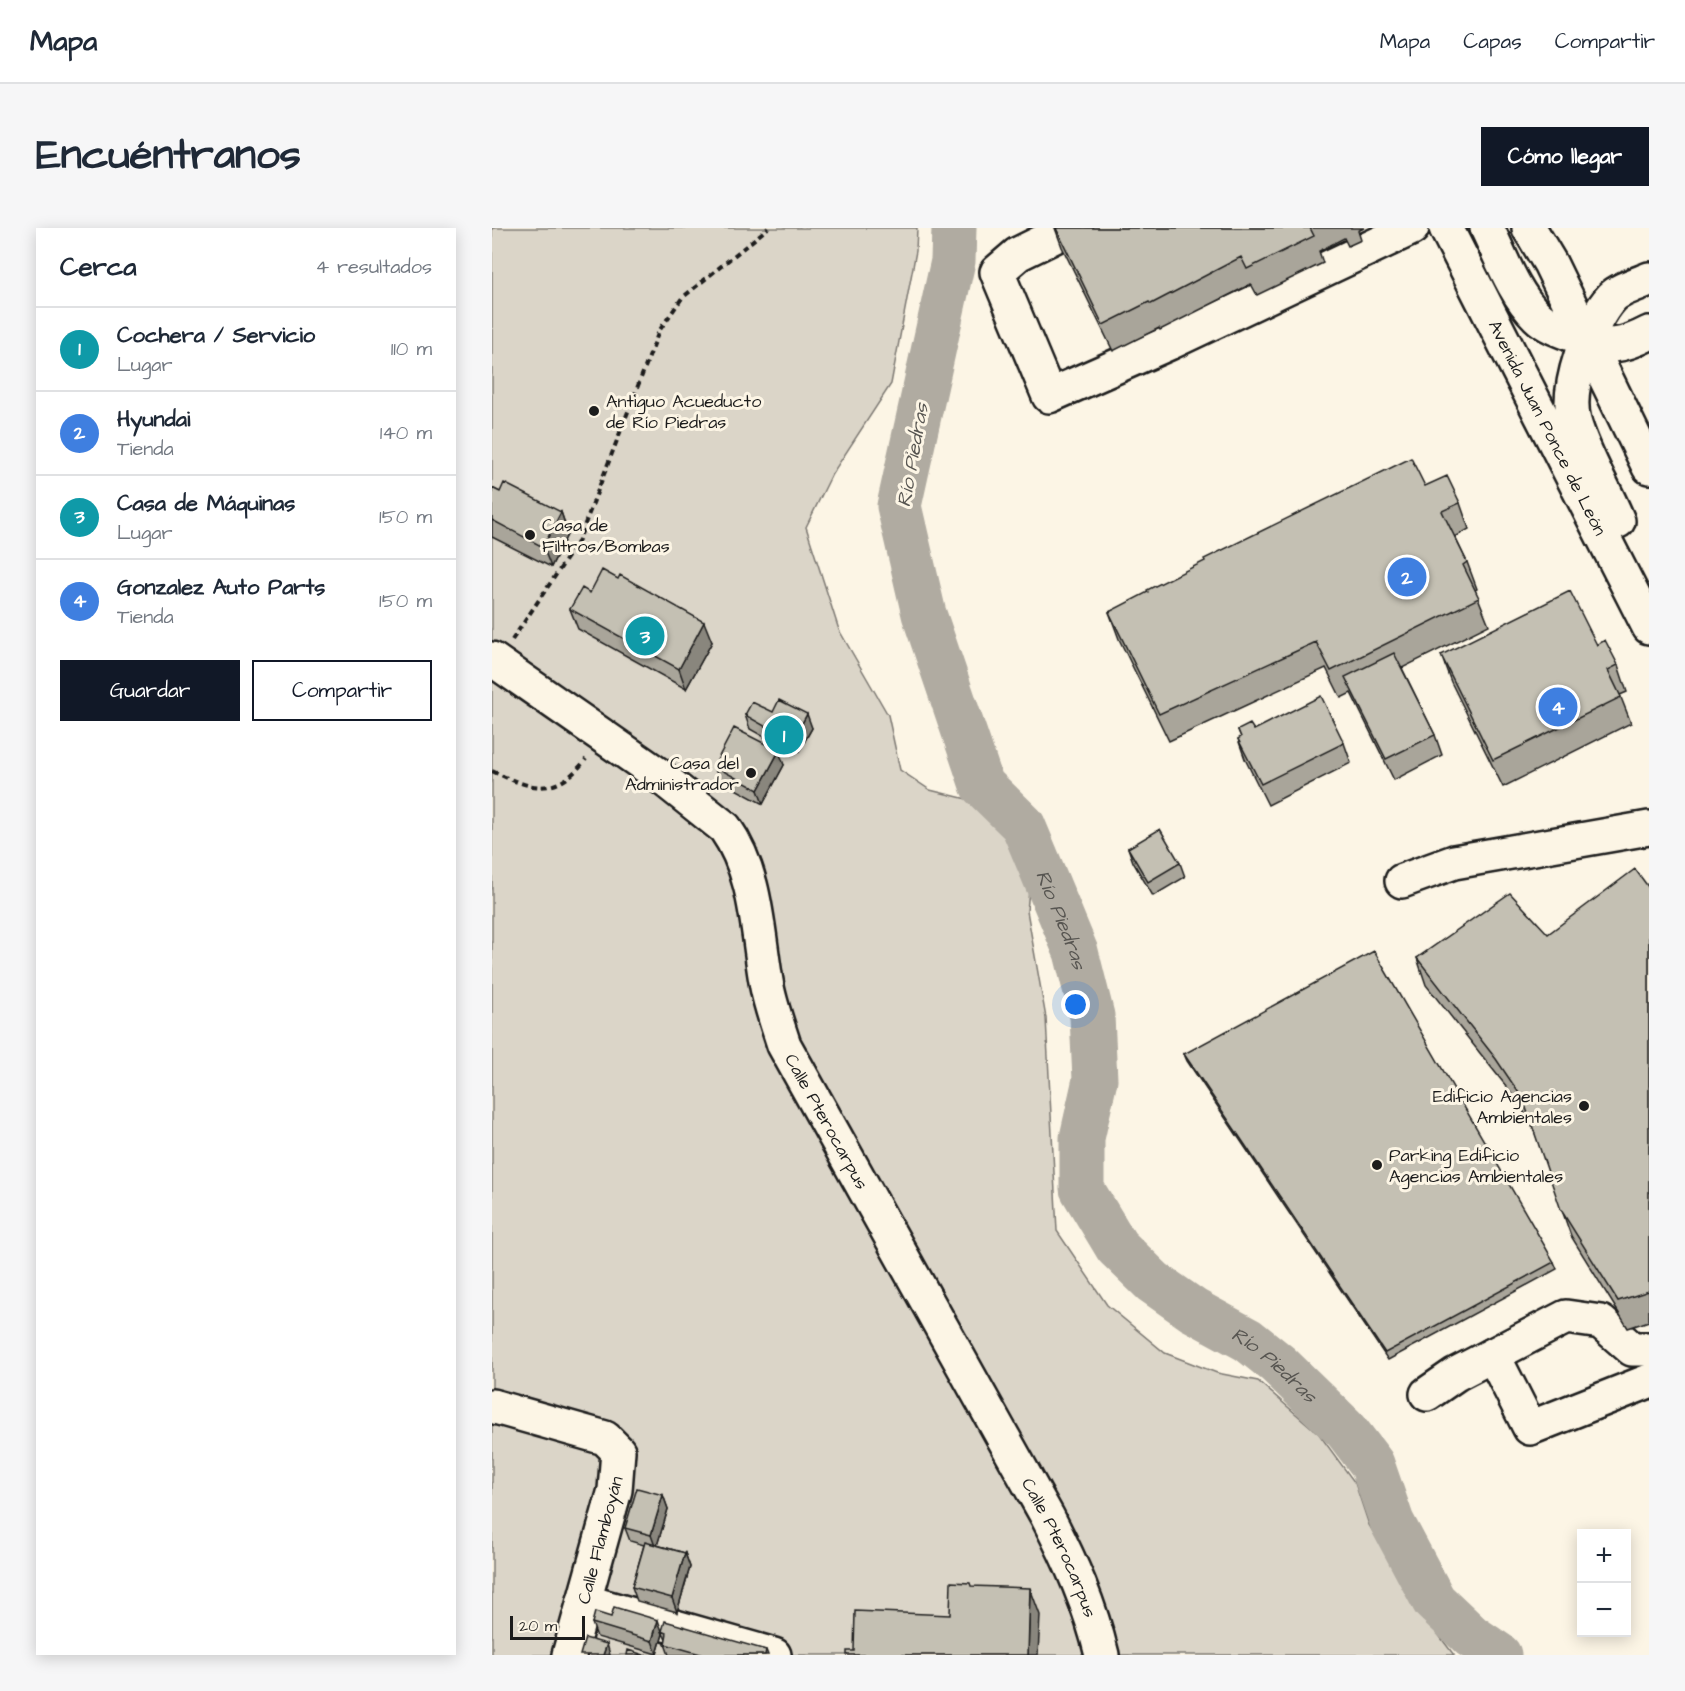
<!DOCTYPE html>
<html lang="es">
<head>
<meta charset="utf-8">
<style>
	body { margin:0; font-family:"Architects Daughter",sans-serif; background:#f6f6f7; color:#1f2937 }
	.controls { position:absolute; right:18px; bottom:18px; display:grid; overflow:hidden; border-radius:0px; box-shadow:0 3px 15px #0003 }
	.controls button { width:54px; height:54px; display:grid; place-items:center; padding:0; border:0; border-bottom:2px solid #e0e1e3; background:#fff; color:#1f2937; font:30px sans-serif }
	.scale { position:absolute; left:18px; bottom:15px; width:75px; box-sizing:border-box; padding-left:6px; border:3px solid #1c1c1c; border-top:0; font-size:16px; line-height:21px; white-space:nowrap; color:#1c1c1c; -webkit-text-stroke:4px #fcf5e5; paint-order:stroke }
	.you { position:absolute; left:584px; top:777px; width:21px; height:21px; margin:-15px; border:4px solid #fff; border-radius:50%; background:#1a73e8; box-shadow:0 0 0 9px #1a73e833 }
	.badge { display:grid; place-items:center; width:39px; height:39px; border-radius:50%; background:#111827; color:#fff; font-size:20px; font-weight:700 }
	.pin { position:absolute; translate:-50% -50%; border:3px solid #fff; box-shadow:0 2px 6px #0006 }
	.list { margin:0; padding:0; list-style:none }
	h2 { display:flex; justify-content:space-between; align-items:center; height:78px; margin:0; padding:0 24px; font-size:26px }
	h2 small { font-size:20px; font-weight:400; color:#747a83 }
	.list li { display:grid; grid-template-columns:39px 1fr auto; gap:18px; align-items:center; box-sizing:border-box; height:84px; padding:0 24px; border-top:2px solid #e0e1e3 }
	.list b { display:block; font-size:22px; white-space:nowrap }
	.list p { margin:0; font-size:20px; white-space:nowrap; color:#747a83 }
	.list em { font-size:20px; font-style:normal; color:#747a83 }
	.actions { display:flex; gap:12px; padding:18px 24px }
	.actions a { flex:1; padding:14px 0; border:2px solid #111827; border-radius:0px; text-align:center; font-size:21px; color:#111827 }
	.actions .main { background:#111827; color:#fff }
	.map { position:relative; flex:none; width:1157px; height:1427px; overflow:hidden; border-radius:0px }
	header { display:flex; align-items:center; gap:36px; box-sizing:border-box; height:84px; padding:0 30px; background:#fff; border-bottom:2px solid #e0e1e3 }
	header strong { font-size:28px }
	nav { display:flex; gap:33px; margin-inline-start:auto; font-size:21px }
	.intro { display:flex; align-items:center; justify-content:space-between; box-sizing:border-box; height:144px; padding:0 36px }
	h1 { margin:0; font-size:42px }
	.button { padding:15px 27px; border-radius:0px; background:#111827; color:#fff; font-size:21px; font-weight:700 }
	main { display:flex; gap:36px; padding:0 36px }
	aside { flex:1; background:#fff; border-radius:0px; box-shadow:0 3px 15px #0003 }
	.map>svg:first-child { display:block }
	.green { fill:#dbd5c8; stroke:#7c7872; stroke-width:1.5 }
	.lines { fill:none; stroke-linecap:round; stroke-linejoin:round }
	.river { stroke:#b0aba1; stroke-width:45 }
	.minor-casing { stroke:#1c1c1c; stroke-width:38 }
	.path { stroke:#1c1c1c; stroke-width:4; stroke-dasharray:6 4.5; stroke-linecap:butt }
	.minor { stroke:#fcf5e5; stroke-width:33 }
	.wall { fill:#a9a59a; stroke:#1c1c1c; stroke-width:1.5 }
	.shaded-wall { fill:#89867d; stroke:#1c1c1c; stroke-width:1.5 }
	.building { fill:#c4c0b3; stroke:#1c1c1c; stroke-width:1.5 }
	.poi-dot { fill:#1c1c1c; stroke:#fcf5e5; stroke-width:2 }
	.labels { text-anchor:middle; stroke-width:6; stroke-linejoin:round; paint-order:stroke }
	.poi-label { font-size:18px; fill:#1c1c1c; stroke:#fcf5e5; text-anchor:start }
	.street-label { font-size:18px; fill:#1c1c1c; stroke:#fcf5e5 }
	.water-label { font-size:20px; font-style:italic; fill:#575551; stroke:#fcf5e5 }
</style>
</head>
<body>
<header>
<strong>Mapa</strong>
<nav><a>Mapa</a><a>Capas</a><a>Compartir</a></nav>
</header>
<div class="intro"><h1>Encuéntranos</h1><a class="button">Cómo llegar</a></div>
<main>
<aside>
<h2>Cerca<small>4 resultados</small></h2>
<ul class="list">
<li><span class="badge" style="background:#0f9aa8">1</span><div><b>Cochera / Servicio</b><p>Lugar</p></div><em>110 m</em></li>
<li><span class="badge" style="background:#3f7fe0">2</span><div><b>Hyundai</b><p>Tienda</p></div><em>140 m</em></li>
<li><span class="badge" style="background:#0f9aa8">3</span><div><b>Casa de Máquinas</b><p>Lugar</p></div><em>150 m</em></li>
<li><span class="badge" style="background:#3f7fe0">4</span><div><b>Gonzalez Auto Parts</b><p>Tienda</p></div><em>150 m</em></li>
</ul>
<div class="actions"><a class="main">Guardar</a><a>Compartir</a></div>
</aside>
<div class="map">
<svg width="1157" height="1427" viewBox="0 0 1157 1427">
	<rect width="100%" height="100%" fill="#fcf5e5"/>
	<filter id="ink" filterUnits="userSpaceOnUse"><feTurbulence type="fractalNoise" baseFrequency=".0167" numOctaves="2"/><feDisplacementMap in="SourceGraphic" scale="12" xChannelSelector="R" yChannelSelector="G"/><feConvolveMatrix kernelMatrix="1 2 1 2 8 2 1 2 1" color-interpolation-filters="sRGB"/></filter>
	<g filter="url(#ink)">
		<path class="green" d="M0,0h425l-1,23 -25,133 -59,90 -26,53 33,103 49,85 12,55 30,20 106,26 -9,95 19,107 11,213 50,74 58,48 52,20 41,8 61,53 36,49 14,42 46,79 39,51h-962z"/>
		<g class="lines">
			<path class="river" id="s1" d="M462,0l-1,33 -54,245 25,108 58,171 41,40 53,127 16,64 3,64 -13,58v51l35,58 36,35 40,28 55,30 30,24 68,66 26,34 20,58 42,79 37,35 28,19"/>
			<g class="minor-casing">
				<g id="minor">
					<path d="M579,0l-53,26 -21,18 52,124 120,-53 243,-115"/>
					<path id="s2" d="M954,0l203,399"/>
					<path d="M995,0c14,29 27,66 50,88 11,11 28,16 42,21 29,12 43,10 70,-4"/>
					<path d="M1037,0l21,35 99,204"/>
					<path d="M1126,293c-13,-32 -35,-67 -44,-100 -9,-34 15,-99 38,-124 8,-8 26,-13 37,-18"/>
					<path id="s3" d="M0,431l164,114 69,55c33,47 32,105 42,159 4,20 11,39 17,58l263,471c24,46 43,89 55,139"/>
					<path d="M910,653l52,-19 195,-34"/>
					<path d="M1001,1127l37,73 119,-47"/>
					<path d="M935,1166l29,-20 110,-57 35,5 31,27h17"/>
					<path d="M0,1178l113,32 13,13 -3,39 -46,165"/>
					<path d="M92,1373l190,54"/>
				</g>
			</g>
			<path class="path" d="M20,412l66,-98 81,-211 23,-33 86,-70
				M0,543c40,19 64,27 94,-12"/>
			<use href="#minor" class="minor"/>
		</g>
		<path class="wall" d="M563,0h309l-6,3 3,9 -13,6 -4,-8 -25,13 4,12 -66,32 -6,-11 -91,46 -1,-2 -46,23 -51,-104z
			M933,258l35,17 9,26 -14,8 12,25 10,27 -2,1 14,35 -87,43 33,67 7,20 -48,25 -43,-87 -10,5 -15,-30 -157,73 -50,-102 -10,-27z
			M0,260l8,4 61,20 7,21 -17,34 -59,-30z
			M98,365l122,49 -26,47 -108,-60 -8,-20z
			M1105,417l21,20 9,27 -7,3 11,28 -128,64 -52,-105 -10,-27z
			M281,484l39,16 -13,23 -13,-7 -2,4 -34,-19 -5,-14z
			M746,502h16l90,13 7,20 -83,42 -23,-46 -7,-20 3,-2z
			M292,537l-21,39 -44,-24 -5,-14z
			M636,620l52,15 5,14 -32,19 -20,-34z
			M1157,660v433l-21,7 -57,-92 -39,-112 -26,-38 -80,-101 -9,-27 131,-24z
			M692,826l370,208 3,7 -169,91 -201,-299z
			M171,1267l5,14 -11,36 28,8 5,14 -13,45 -40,-11 -5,-14 12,-42 -14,-4 -5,-13z
			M100,1395l71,11 -6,20 -60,-17z
			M170,1403l104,19 2,5h-99l-4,-11 1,-4z"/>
		<path class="shaded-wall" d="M69,284l7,21 -17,34 -8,-20z
			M212,394l8,20 -26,47 -7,-20z
			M315,486l5,14 -13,23 -5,-13z
			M289,502l5,14 -2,4 -5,-14z
			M287,523l5,14 -21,39 -5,-14z
			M171,1267l5,14 -12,40 -5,-14z
			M193,1325l5,14 -13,45 -5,-14z
			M538,1360l10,27 -2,40h-10z
			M166,1392l5,14 -6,20 -5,-13z
			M115,1416l3,11h-7z"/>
		<path class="building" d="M564,0h254l4,8 -67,33 -6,-12 -90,47 -2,-2 -46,23z
			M919,230l14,28 22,-10 13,27 -18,8 25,51 -4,3 16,33 -148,73 -15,-29 -157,72 -50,-102 39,-20 -1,-2 58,-29 -1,-2z
			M12,255l57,29 -18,35 -51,-27v-32l8,4z
			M110,342l16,9 2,-4 84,47 -25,47 -109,-60 12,-21 8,5z
			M1078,363l27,54 8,-5 13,25 -10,5 13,27 -128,63 -52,-105z
			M902,425l41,82 -49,24 -41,-82z
			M829,468l23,47 -83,41 -23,-45 3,-2 -3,-7 12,-6 4,6z
			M287,472l28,14 -13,24 -13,-8 -2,4 -34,-19 7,-13 21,10z
			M242,500l45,23 -21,39 -44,-24z
			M668,601l20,34 -32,19 -20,-34z
			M1143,641l14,19v403l-31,10 -57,-91 -38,-111 -27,-40 -79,-101 93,-65 38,41z
			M882,723l180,311 -169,91 -201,-299z
			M145,1260l26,7 -12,40 -26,-7z
			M153,1314l40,11 -13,45 -40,-11z
			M459,1354l19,1 1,3 59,2 -2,67h-181v-4h7l1,-40 95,4z
			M122,1379l44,13 -6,21 -60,-18 3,-11 16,5z
			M173,1393l101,29 -1,5h-61l-39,-11 2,-11 -5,-2z
			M93,1410l22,6 -4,11h-23z
			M136,1422l16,5h-17z"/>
	</g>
	<g class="poi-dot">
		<circle cx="102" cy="183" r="6"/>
		<circle cx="38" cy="307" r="6"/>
		<circle cx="259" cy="545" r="6"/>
		<circle cx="1092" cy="878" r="6"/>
		<circle cx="885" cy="937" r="6"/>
	</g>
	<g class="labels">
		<g class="poi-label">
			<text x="114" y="179">Antiguo Acueducto<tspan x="114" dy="21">de Río Piedras</tspan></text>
			<text x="50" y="303">Casa de<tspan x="50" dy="21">Filtros/Bombas</tspan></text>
			<text x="247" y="541" text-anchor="end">Casa del<tspan x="247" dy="21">Administrador</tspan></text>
			<text x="1080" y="874" text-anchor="end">Edificio Agencias<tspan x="1080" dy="21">Ambientales</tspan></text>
			<text x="897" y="933">Parking Edificio<tspan x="897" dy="21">Agencias Ambientales</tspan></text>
		</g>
		<g class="street-label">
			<text dy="6" stroke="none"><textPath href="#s2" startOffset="224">Avenida Juan Ponce de León</textPath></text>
			<text dy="6" stroke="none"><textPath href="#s3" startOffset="602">Calle Pterocarpus</textPath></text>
			<text transform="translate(108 1312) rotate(-75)" y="6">Calle Flamboyán</text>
			<text dy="6" stroke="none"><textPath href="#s3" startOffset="1088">Calle Pterocarpus</textPath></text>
		</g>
		<g class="water-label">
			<text transform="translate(420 227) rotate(-80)" y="7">Río Piedras</text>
			<text dy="7" stroke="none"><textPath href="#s1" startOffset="735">Río Piedras</textPath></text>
			<text dy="7" stroke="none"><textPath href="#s1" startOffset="1276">Río Piedras</textPath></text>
		</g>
	</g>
</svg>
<div class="controls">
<button>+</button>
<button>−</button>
</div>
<div class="scale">20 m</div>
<div class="you"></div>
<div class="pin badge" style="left:292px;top:507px;background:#0f9aa8">1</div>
<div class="pin badge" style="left:915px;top:349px;background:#3f7fe0">2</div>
<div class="pin badge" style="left:153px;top:408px;background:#0f9aa8">3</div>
<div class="pin badge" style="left:1066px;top:479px;background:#3f7fe0">4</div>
</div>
</main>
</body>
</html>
